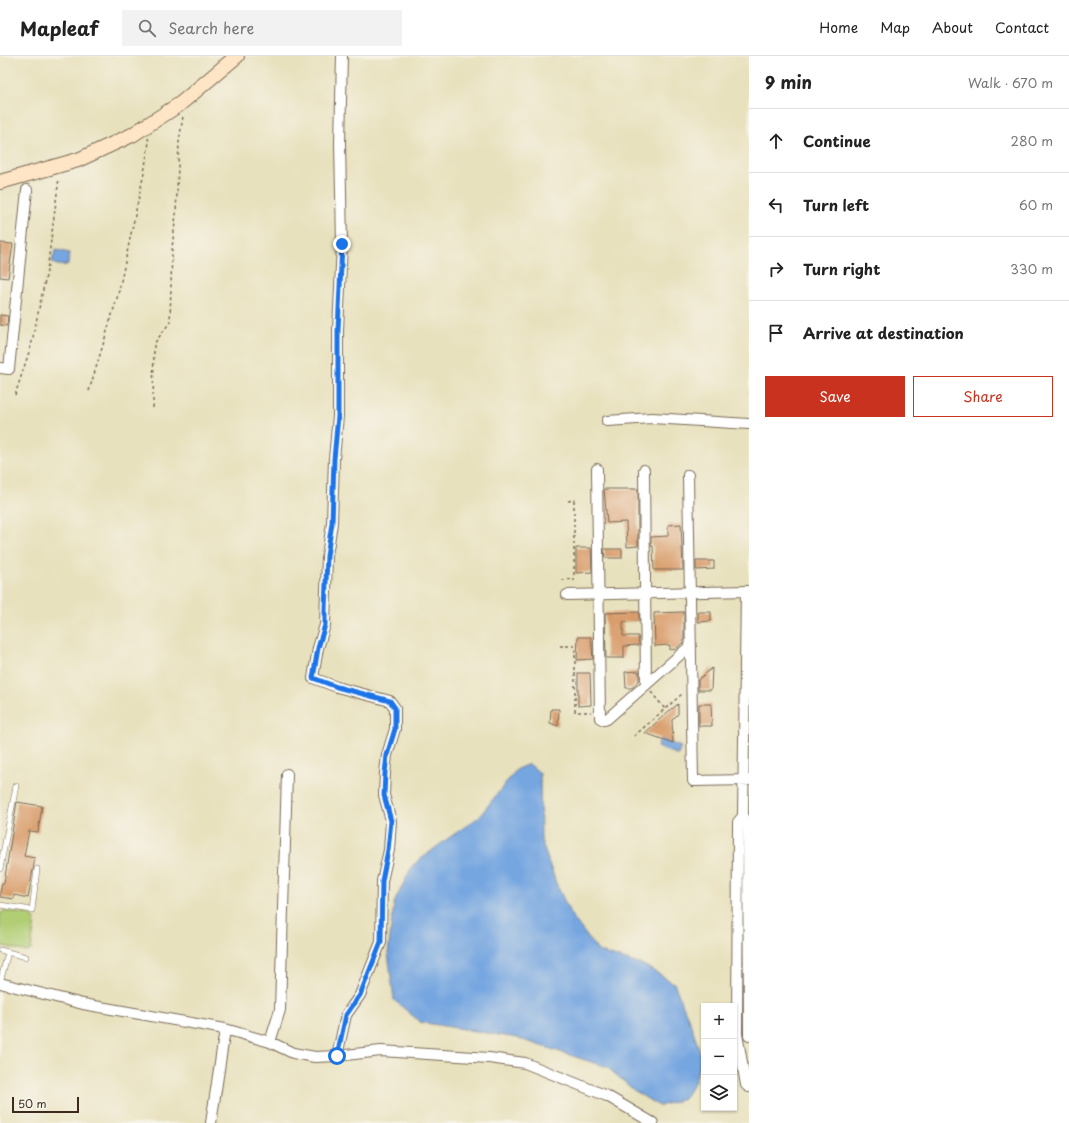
<!DOCTYPE html>
<html lang="en">
<head>
<meta charset="utf-8">
<style>
	body { margin:0; font-family:"Playpen Sans",sans-serif; background:#f2f2f2; color:#222 }
	.controls { position:absolute; right:12px; bottom:12px; display:grid; overflow:hidden; border-radius:0px; box-shadow:0 1px 3px #0004 }
	.controls button { width:36px; height:36px; display:grid; place-items:center; padding:0; border:0; border-bottom:1px solid #e0e0e0; background:#fff; color:#222; font:20px sans-serif }
	.scale { position:absolute; left:12px; bottom:10px; width:67px; box-sizing:border-box; padding-left:4px; border:2px solid #3b2a1e; border-top:0; font-size:11px; line-height:14px; white-space:nowrap; color:#3b2a1e; -webkit-text-stroke:3px #f7f3e8; paint-order:stroke }
	.stop { position:absolute; width:12px; height:12px; margin:-9px; border:3px solid #1a73e8; border-radius:50%; background:#fff }
	.stop.end { background:#1a73e8; border-color:#fff; box-shadow:0 1px 4px #0008 }
	.list { margin:0; padding:0; list-style:none }
	h2 { display:flex; justify-content:space-between; align-items:center; height:52px; margin:0; padding:0 16px; font-size:17px }
	h2 small { font-size:13px; font-weight:400; color:#767676 }
	.list li { display:grid; grid-template-columns:26px 1fr auto; gap:12px; align-items:center; box-sizing:border-box; height:64px; padding:0 16px; border-top:1px solid #e0e0e0 }
	.list b { display:block; font-size:15px; white-space:nowrap }
	.list em { font-size:13px; font-style:normal; color:#767676 }
	.actions { display:flex; gap:8px; padding:12px 16px }
	.actions a { flex:1; padding:9px 0; border:1px solid #c8321e; border-radius:0px; text-align:center; font-size:14px; color:#c8321e }
	.actions .main { background:#c8321e; color:#fff }
	.icon { flex:none; width:22px; height:22px; fill:none; stroke:currentColor; stroke-width:2; stroke-linecap:round; stroke-linejoin:round }
	.map { position:relative; flex:none; width:749px; height:1067px; overflow:hidden }
	header { display:flex; align-items:center; gap:24px; box-sizing:border-box; height:56px; padding:0 20px; background:#fff; border-bottom:1px solid #e0e0e0 }
	header strong { font-size:19px }
	nav { display:flex; gap:22px; margin-inline-start:auto; font-size:14px }
	.search { width:280px; height:36px; background:#f2f2f2; display:flex; align-items:center; gap:10px; box-sizing:border-box; padding:0 14px; border-radius:0px; color:#767676; font-size:15px }
	main { display:flex }
	aside { flex:1; background:#fff }
	.map>svg:first-child { display:block }
	.green { fill:#b1ce74; stroke:#767c49 }
	.water { fill:#76a6e0; stroke:#58687f }
	.building { fill:#d79763 }
	.lines { fill:none; stroke-linecap:round; stroke-linejoin:round }
	.lane-casing { stroke:#786a56; stroke-width:6 }
	.street-casing { stroke:#786a56; stroke-width:12 }
	.secondary-casing { stroke:#786a56; stroke-width:16 }
	.path { stroke:#786a56; stroke-width:1.5; stroke-dasharray:3 3; stroke-linecap:butt }
	.lane { stroke:#fff; stroke-width:5 }
	.street { stroke:#fff; stroke-width:10 }
	.secondary { stroke:#fee5c5; stroke-width:14 }
	.route { stroke:#1a73e8; stroke-width:5 }
</style>
</head>
<body>
<header>
<strong>Mapleaf</strong>
<div class="search"><svg class="icon" aria-label="search" viewBox="0 0 24 24"><circle cx="10" cy="10" r="6"/><path d="M15 15l6 6"/></svg>Search here</div>
<nav><a>Home</a><a>Map</a><a>About</a><a>Contact</a></nav>
</header>
<main>
<div class="map">
<svg width="749" height="1067" viewBox="0 0 749 1067">
	<rect width="100%" height="100%" fill="#f7f3e8"/>
	<filter id="ink" filterUnits="userSpaceOnUse"><feTurbulence type="fractalNoise" baseFrequency=".025" numOctaves="2"/><feDisplacementMap in="SourceGraphic" scale="8" xChannelSelector="R" yChannelSelector="G"/><feConvolveMatrix kernelMatrix="1 2 1 2 8 2 1 2 1" color-interpolation-filters="sRGB"/></filter>
	<filter id="wash" filterUnits="userSpaceOnUse"><feTurbulence type="fractalNoise" baseFrequency=".012" numOctaves="4" result="noise"/><feDisplacementMap in="SourceGraphic" scale="16" xChannelSelector="R" yChannelSelector="G"/><feGaussianBlur stdDeviation="0.9" result="paint"/><feColorMatrix in="noise" values="0 0 0 0 0 0 0 0 0 0 0 0 0 0 0 0 0 1.4 0 .05"/><feComposite in="paint" operator="in"/></filter>
	<g filter="url(#wash)">
		<rect width="100%" height="100%" fill="#e8e1bd"/>
		<path class="green" d="M5,855l26,4 4,5 -4,30 -4,2 -27,-7v-28l1,-4z"/>
		<path class="water" d="M57,194l12,3 -1,11c-4,3 -10,1 -14,0l-2,-3 3,-10z
			M660,683l21,8 -3,8 -21,-8z
			M529,708l11,9 1,67 15,43 15,32 27,36 47,15 29,17 20,50 7,24 -6,24 -11,18 -25,7 -23,-14 -29,-25 -90,-29 -97,-16 -26,-22 -6,-47 6,-50 18,-37 31,-24 36,-25 38,-48z"/>
		<g id="blocks">
			<path class="building" d="M0,187l13,1 -5,34 -8,-1z
				M0,259l8,1 -1,10 -7,-1z
				M604,433h34v57l-11,1 -1,-25 -19,1z
				M681,468l2,46h-29l-1,-24h-2v-9l17,-1v-11z
				M576,492h15l1,24 -16,1z
				M604,493h18v9h-17z
				M696,505h18v8l-18,1z
				M639,556v9l-16,1v14h15l1,9 -15,1v12h-18l-1,-45z
				M684,556v29l-8,8 -6,1v-5l-15,1 -1,-33z
				M698,556h13v9l-13,1z
				M578,581h13l2,22 -16,1z
				M712,612l-1,22h-13v-10z
				M639,615v9l-7,8h-6l-1,-16z
				M578,617h12l1,32 -13,1z
				M678,648v10l-6,6 1,23 -28,-10 27,-25v1z
				M699,648h12l1,22h-13z
				M551,653h8l-1,17 -8,-3z
				M17,746l25,4 -4,26 -9,-1 -5,25 11,2 -7,40 -14,-3v4l-14,-2v-4l2,-10h2z"/>
		</g>
	</g>
	<g filter="url(#ink)">
		<use href="#blocks" fill-opacity="0" stroke="#786a56" stroke-width="1"/>
		<g class="lines">
			<g class="lane-casing">
				<path id="lane" d="M0,813l16,-83
					M0,849l32,5 5,-41
					M0,894l26,7
					M0,927l8,-31"/>
			</g>
			<g class="street-casing">
				<path id="street" d="M0,312l9,1 18,-179
					M607,365l45,-3 97,6
					M597,413l3,249 4,2 3,-1 83,-73
					M644,414l2,215
					M688,419l5,306 56,-1
					M746,535l-3,225 5,7 1,213
					M567,539l182,-4
					M743,760l-5,6 -1,212 9,51 3,2
					M0,927l83,21 142,25 45,13 23,11 22,4 22,-1 44,-5 108,7 36,5 82,33 46,27
					M270,986l10,-32 7,-236
					M337,1000l9,-41 14,-20 21,-53 1,-61 7,-31 2,-29 -7,-26 1,-22 2,-18 8,-26v-21l-5,-7 -53,-14 -24,-9 5,-30 7,-23 2,-69 5,-33 2,-64 4,-43v-86l4,-86 -2,-101 2,-87
					M211,1067l14,-94"/>
			</g>
			<g class="secondary-casing">
				<path id="secondary" d="M0,126l78,-22 54,-25 48,-31 57,-48"/>
			</g>
			<path class="path" d="M89,335l29,-96 26,-122 5,-31 -1,-4
				M15,339l16,-49 16,-75 12,-93
				M153,352l1,-64 16,-22 2,-74 4,-34 3,-72 4,-26
				M568,445l6,-1v84
				M562,524l12,-1
				M560,590h15v66h16
				M651,636l14,17
				M634,680l48,-42"/>
			<use href="#lane" class="lane"/>
			<use href="#street" class="street"/>
			<use href="#secondary" class="secondary"/>
		</g>
	</g>
	<g class="lines" filter="url(#ink)">
		<path class="route" d="M337,1000l9,-41 14,-20 21,-53 1,-61 6,-31 3,-29 -7,-26 1,-22 2,-18 8,-26v-21l-5,-7 -53,-14 -24,-9 5,-30 7,-23v-15l2,-54 5,-33 2,-64 4,-43v-86l4,-86"/>
	</g>
</svg>
<div class="controls">
<button>+</button>
<button>−</button>
<button><svg class="icon" aria-label="layers" viewBox="0 0 24 24"><path d="M12 4l9 5-9 5-9-5zM3 14l9 5 9-5"/></svg></button>
</div>
<div class="scale">50 m</div>
<div class="stop" style="left:337px;top:1000px"></div>
<div class="stop end" style="left:342px;top:188px"></div>
</div>
<aside>
<h2>9 min<small>Walk · 670 m</small></h2>
<ul class="list">
<li><svg class="icon" aria-label="ahead" viewBox="0 0 24 24"><path d="M12 20V5M6 11l6-6 6 6"/></svg><div><b>Continue</b></div><em>280 m</em></li>
<li><svg class="icon" aria-label="left" viewBox="0 0 24 24"><path d="M17 20v-9H6M10 6l-5 5 5 5"/></svg><div><b>Turn left</b></div><em>60 m</em></li>
<li><svg class="icon" aria-label="right" viewBox="0 0 24 24"><path d="M7 20v-9h11M14 6l5 5-5 5"/></svg><div><b>Turn right</b></div><em>330 m</em></li>
<li><svg class="icon" aria-label="arrive" viewBox="0 0 24 24"><path d="M6 21V4h12l-3 4 3 4H6"/></svg><div><b>Arrive at destination</b></div></li>
</ul>
<div class="actions"><a class="main">Save</a><a>Share</a></div>
</aside>
</main>
</body>
</html>
